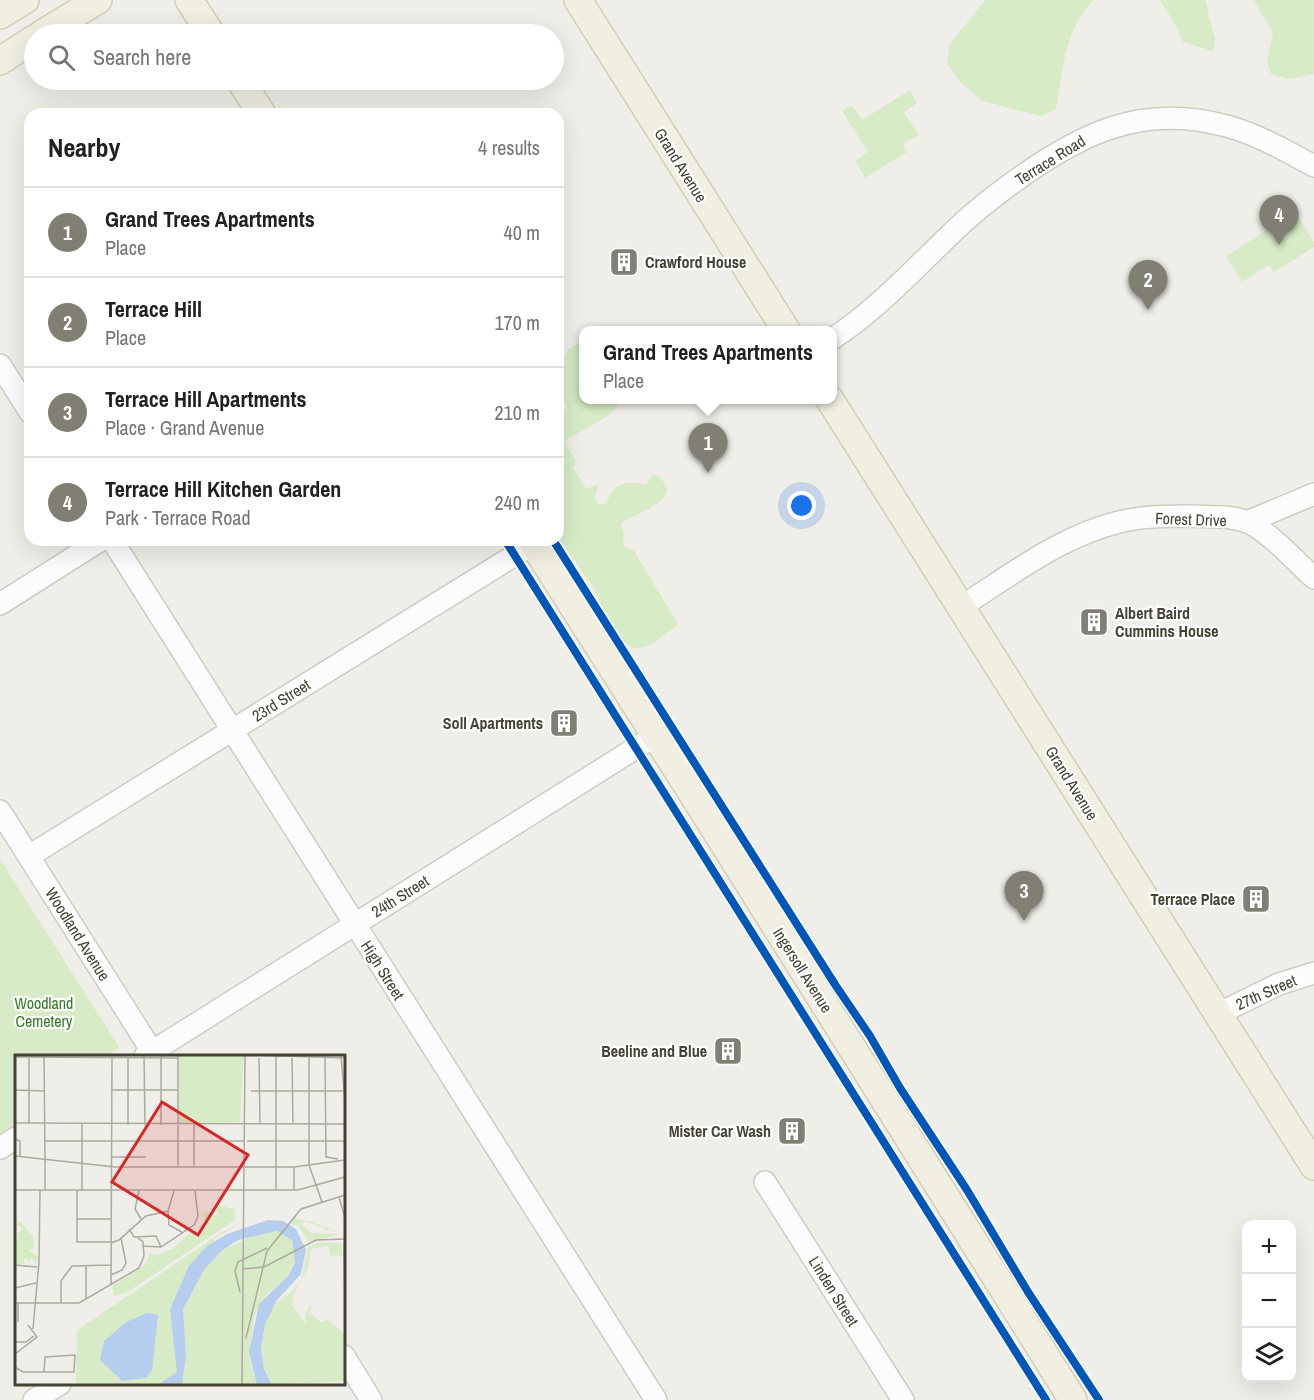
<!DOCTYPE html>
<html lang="en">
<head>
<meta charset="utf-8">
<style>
	body { margin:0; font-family:"Archivo Narrow",sans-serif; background:#f6f6f6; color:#202124 }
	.controls { position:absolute; right:18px; bottom:18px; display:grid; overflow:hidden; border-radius:12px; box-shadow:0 6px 24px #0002 }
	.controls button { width:54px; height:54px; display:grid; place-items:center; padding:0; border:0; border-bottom:2px solid #e0e0e0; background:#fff; color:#202124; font:30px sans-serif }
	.you { position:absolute; left:802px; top:506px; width:21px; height:21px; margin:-15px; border:4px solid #fff; border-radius:50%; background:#1a73e8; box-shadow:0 0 0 9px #1a73e833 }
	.badge { display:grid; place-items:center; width:39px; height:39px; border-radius:50%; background:#817e73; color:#fff; font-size:20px; font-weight:700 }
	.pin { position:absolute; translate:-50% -50px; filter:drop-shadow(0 2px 3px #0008) }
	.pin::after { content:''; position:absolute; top:32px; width:21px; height:18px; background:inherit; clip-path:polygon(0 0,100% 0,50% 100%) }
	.popup { position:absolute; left:579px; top:326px; width:258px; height:78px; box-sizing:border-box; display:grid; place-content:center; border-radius:12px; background:#fff; filter:drop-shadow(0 2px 4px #0005); font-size:20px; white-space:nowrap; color:#757577 }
	.popup b { font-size:22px; color:#202124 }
	.popup::after { content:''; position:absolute; left:50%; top:100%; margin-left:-12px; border:12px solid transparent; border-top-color:#fff }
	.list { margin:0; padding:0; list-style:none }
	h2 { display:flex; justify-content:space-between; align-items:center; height:78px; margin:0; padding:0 24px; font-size:26px }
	h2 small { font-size:20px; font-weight:400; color:#757577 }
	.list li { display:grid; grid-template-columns:39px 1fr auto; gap:18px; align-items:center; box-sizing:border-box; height:90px; padding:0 24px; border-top:2px solid #e0e0e0 }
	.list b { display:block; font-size:22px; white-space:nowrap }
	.list p { margin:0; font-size:20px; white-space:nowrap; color:#757577 }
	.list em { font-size:20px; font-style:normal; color:#757577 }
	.icon { flex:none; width:33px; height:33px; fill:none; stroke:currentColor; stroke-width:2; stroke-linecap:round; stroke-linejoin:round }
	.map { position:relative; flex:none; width:1314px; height:1400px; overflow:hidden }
	.search { position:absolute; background:#fff; box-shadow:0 6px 24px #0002; left:24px; top:24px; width:540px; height:66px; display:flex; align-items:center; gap:15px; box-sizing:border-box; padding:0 21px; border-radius:33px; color:#757577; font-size:22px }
	.panel { position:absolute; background:#fff; box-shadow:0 6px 24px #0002; left:24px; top:108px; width:540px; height:438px; border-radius:18px }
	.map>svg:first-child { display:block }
	.green { fill:#d7ecc6 }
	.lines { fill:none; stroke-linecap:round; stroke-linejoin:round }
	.minor-casing { stroke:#ceccc5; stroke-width:24 }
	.major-casing { stroke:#d3cfb4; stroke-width:30 }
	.minor { stroke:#fdfcfc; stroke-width:21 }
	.major { stroke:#f1efe2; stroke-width:27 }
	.cycleway-casing { stroke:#fff; stroke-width:11 }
	.cycleway { stroke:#0057b8; stroke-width:8 }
	.labels { text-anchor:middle; stroke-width:4.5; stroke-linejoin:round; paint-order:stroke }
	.street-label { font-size:16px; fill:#454234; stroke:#fff }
	.poi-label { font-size:16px; font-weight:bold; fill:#454234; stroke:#fff; text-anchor:end }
	.park-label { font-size:16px; fill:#357a24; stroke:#fff }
	.inset-road { fill:none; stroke:#aca9a0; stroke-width:1.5 }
	.view { fill:#d62828; fill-opacity:0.15; stroke:#d62828; stroke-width:3 }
	.inset-edge { fill:none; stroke:#454234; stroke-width:3 }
</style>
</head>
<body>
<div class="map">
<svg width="1314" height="1400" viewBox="0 0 1314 1400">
	<rect width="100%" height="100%" fill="#f0eee8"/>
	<path class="green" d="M985,0h108c-30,34 -29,67 -37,109l-15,7 -59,-15 -24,-21 -11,-17 3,-19z
		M1160,0h45l10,39 -2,12 -30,-9 -7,-16z
		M1253,0h61v74l-25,5 -18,-5 -4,-12 6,-30z
		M910,90l7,13 -13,9 15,23 -16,9 4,8 -42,26 -10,-17 13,-9 -26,-41 10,-6 10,15z
		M1295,212l19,30v5l-40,25 -5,-7 -27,17 -16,-26z
		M578,344l5,2 1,54h32l2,5 -8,10 -44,25v5l10,16 -3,7 13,21 12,-4c-1,9 -7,14 3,20l5,-2c11,-22 16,-21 40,-19l7,-9 7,1c2,4 6,9 7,13 2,14 -37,28 -46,34l3,12 -1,10 11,6 43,71 1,2c-15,11 -34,33 -53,20l-21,-31 -10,-25 -36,-51v-122l9,-7 -9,-21v-26l7,-4 3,-8z
		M0,859l119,188 -12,9h-91v77l-16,13z"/>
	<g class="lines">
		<g class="minor-casing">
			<path id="minor" d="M832,339c46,-30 81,-69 120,-106 19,-19 41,-36 63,-52 64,-46 123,-76 203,-57 34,7 66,26 96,42
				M0,365l30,47
				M1247,522l67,-28
				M112,540l544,860
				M0,604l101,-64
				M962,606c49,-31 99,-70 157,-84 24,-6 49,-6 73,-6 17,1 39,-1 55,6 23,10 48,39 67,56
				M0,811l155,245
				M29,856l504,-312
				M1218,1014l61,-30 35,-11
				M145,1056l510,-320
				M0,1148l16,-10
				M765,1182l138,218
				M344,1356l27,44
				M34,1400l26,-16"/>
		</g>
		<g class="major-casing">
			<path id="major" d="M189,0l22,34
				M578,0l208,330
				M0,15l25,-15
				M42,34l56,-34
				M0,61l34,-22
				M240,80l22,34
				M830,400l484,766
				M531,540l170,267 372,593"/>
		</g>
		<use href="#minor" class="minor"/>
		<use href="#major" class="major"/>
		<g class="cycleway-casing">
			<path id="cycleway" d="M505,540l541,860
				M553,540l283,446 34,50 30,52 67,102 61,102 71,108"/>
		</g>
		<use href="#cycleway" class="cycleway"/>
	</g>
	<defs>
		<g id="building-square" transform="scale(1.5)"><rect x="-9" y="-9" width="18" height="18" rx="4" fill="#817e73" stroke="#fff"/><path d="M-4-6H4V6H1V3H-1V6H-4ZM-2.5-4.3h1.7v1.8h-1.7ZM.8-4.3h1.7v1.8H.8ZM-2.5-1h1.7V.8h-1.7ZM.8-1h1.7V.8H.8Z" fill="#fff"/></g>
	</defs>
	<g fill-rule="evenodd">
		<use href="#building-square" x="624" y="262"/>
		<use href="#building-square" x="1094" y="622"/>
		<use href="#building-square" x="564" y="723"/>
		<use href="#building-square" x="1256" y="899"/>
		<use href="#building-square" x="728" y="1051"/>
		<use href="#building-square" x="792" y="1131"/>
	</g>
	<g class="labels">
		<g class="street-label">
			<text transform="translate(1050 160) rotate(-32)" y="6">Terrace Road</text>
			<text transform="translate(681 165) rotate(58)" y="6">Grand Avenue</text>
			<text transform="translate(1191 519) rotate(2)" y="6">Forest Drive</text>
			<text transform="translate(281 700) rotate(-32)" y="6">23rd Street</text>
			<text transform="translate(1072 783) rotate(58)" y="6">Grand Avenue</text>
			<text transform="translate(400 896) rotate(-32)" y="6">24th Street</text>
			<text transform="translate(78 934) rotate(58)" y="6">Woodland Avenue</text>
			<text transform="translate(383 970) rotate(58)" y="6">High Street</text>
			<text transform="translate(803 970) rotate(58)" y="6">Ingersoll Avenue</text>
			<text transform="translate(1266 992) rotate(-24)" y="6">27th Street</text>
			<text transform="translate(834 1291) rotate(58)" y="6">Linden Street</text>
		</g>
		<g class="poi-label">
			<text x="645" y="268" text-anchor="start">Crawford House</text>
			<text x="1115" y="619" text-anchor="start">Albert Baird<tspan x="1115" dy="18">Cummins House</tspan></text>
			<text x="543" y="729">Soll Apartments</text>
			<text x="1235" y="905">Terrace Place</text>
			<text x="707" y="1057">Beeline and Blue</text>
			<text x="771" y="1137">Mister Car Wash</text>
		</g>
		<g class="park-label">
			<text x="44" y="1009">Woodland<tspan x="44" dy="18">Cemetery</tspan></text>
		</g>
	</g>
	<g transform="translate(15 1055)">
		<rect width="330" height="330" fill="#f0eee8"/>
		<path d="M163,0h66l-4,67 -61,1zM202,150l18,4v11l-109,73 -12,3 -2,-10 33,-21 5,-12 8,2 16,-7 15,-15 13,-2 -4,-4 8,-4 -5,-9 7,-3 3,5h6zM279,163l18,4 31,11 -14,-4 -3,3 -1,-4 -21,-7 -2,4 9,8 31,1 -34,8 -9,-16 -8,-2zM5,166l13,16 1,10 -5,4 9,5 -2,8 -4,-6 -5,6 2,-4 -6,-2 2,6h-10v-27l4,3 -2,-6 6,-5 -7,-5zM227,167l-29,18 8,11 37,-18 22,-2 12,9 4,18 -7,17 -26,23 -9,18 -5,41 8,28h-181l1,-55 144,-97zM302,188h24l2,13 -13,-1 -1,-10 -18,4 -3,19 -14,25 -2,12 14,20 -1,-13 7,-8 -2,10 11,8 7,-2 17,14v47l-73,4 -8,-16 -3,-20 4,-25 8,-18 14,-12v3l14,-17 7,-33z" fill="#d7ecc6"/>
		<path d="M253,165l15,1 13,8 10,21 -5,24 -24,26 -12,24 -4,25 3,20 8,16h-15l-8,-33 10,-48 30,-29 6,-13 -3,-22 -15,-9 -39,9 -18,12 -16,18 -21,39 3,47 -4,28 -25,1 20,-13 -7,-63 19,-43 18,-20 20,-12zM132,258l11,2 -6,56 -6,7 -24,3 -22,-21 4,-19 22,-19z" fill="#b5cef0"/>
		<path class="inset-road" d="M29,0l1,104M129,0l1,70M146,0v70M239,0l91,3M261,0v112M294,0v110M310,0l1,102 12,2M163,1v111M326,1l4,45M0,2l163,1M14,2v66M113,3v67M244,3l1,66M277,3l1,66M0,35l30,1M97,35h66M236,36h94M0,68l330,1M0,84l5,2v15M30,86h199M232,86h98M0,101l100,11h179l51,-7M96,102h35M294,110l13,37M179,112v-43M261,112v23M279,112v23M0,135h283l47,-13M30,135v-31M62,136v51h34M67,136v-67M124,136l-4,18 6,10M324,142l6,21M153,156l1,14 13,7M62,164h34M114,174l5,8 22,-1 5,11M329,187l1,58M96,188l8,-3 27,-24 22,-5 6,-20M128,191l18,1 33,-22 4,-9 -3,-25M0,210l22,2M71,210v34M227,214l22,-2 52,-27 29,-1M96,220l11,-5 4,-7 -5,-25M96,230l1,-230M0,233l21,-5M225,237l-5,-21 3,-9 29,-14M0,248h64l60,-35 5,-12 -1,-14 -5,-4M46,248v-22l11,-15 39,-1M3,267v-19M18,274l6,-67 1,-72M231,283l21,-87 34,-42 44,-14M0,287h11l8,-6M0,299l22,-17 -9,-12M0,312l8,5h51l1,-17 -30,2 -1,15M227,330l3,-330"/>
		<path class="view" d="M147,47l86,53 -50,80 -86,-53z"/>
		<rect width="330" height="330" class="inset-edge"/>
	</g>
</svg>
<div class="controls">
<button>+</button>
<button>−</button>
<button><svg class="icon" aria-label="layers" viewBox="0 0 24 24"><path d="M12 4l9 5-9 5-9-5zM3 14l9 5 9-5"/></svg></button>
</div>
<div class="you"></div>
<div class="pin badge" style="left:708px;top:473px">1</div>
<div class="popup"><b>Grand Trees Apartments</b>Place</div>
<div class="pin badge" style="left:1148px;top:310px">2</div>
<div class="pin badge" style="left:1024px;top:921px">3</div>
<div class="pin badge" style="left:1279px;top:245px">4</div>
<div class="search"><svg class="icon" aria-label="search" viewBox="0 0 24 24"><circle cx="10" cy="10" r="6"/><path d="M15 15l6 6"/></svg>Search here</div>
<section class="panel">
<h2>Nearby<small>4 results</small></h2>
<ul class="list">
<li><span class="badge">1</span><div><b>Grand Trees Apartments</b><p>Place</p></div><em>40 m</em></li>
<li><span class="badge">2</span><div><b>Terrace Hill</b><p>Place</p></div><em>170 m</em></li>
<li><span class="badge">3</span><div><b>Terrace Hill Apartments</b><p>Place · Grand Avenue</p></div><em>210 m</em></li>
<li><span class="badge">4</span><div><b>Terrace Hill Kitchen Garden</b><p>Park · Terrace Road</p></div><em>240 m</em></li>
</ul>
</section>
</div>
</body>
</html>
